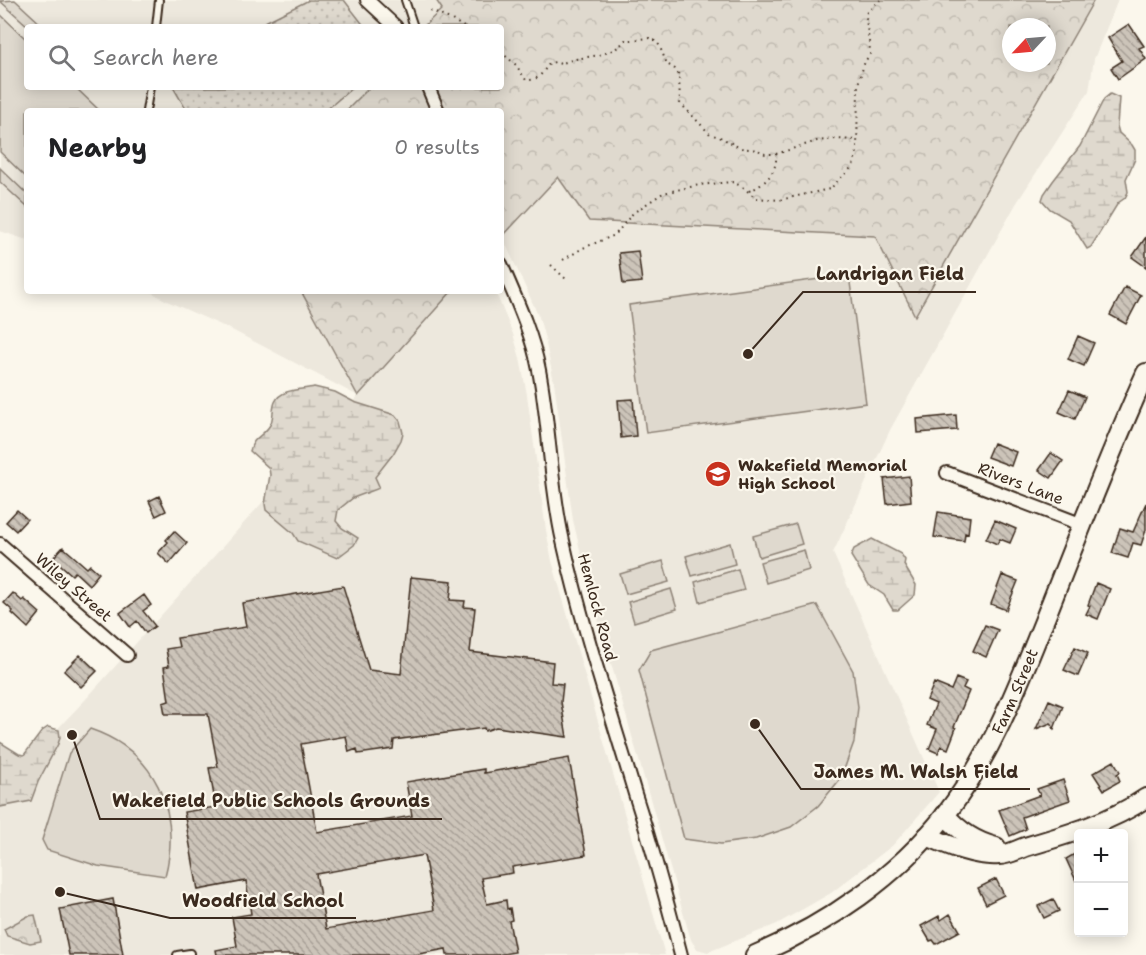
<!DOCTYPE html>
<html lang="en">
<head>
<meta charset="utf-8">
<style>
	body { margin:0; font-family:"Shantell Sans",sans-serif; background:#f2f2f2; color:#202124 }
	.controls { position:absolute; right:18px; bottom:18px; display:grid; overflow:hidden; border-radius:6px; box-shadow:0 3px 15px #0003 }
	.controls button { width:54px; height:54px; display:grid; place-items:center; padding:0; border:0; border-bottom:2px solid #e0e0e0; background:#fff; color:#202124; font:30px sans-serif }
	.compass { position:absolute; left:1002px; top:18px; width:54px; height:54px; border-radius:50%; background:#fff; box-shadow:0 3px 15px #0003; rotate:244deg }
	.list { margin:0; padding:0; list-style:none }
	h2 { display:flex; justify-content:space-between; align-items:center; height:78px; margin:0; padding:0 24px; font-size:26px }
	h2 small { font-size:20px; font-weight:400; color:#757577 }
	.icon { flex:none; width:33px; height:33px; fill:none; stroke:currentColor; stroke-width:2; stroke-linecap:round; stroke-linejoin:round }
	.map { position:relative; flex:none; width:1146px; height:955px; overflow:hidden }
	.search { position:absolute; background:#fff; box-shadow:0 3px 15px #0003; left:24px; top:24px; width:480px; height:66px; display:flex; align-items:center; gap:15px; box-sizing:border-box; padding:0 21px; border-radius:6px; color:#757577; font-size:22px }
	.panel { position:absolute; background:#fff; box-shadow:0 3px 15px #0003; left:24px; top:108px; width:480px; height:186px; border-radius:6px }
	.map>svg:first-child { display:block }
	.built { fill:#ede8dd; fill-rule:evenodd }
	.grass { fill:url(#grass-dots); stroke:#8d8276; stroke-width:1.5 }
	.forest { fill:url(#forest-crowns); stroke:#8d8276; stroke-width:1.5; fill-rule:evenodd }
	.wetland { fill:url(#wetland-marsh); stroke:#8d8276; stroke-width:1.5 }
	.pitch { fill:#dfd9ce; stroke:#8d8276; stroke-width:1.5 }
	.building { fill:url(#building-back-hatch); stroke:#3b2a1e; stroke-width:1.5; fill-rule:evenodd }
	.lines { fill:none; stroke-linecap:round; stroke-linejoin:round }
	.lane-casing { stroke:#3b2a1e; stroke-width:10 }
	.street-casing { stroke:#3b2a1e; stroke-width:16 }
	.secondary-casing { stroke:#3b2a1e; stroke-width:22 }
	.path { stroke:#3b2a1e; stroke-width:2; stroke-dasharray:1.5 4.5; stroke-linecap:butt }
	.lane { stroke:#fbf7ec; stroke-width:6 }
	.street { stroke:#fbf7ec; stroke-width:12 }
	.secondary { stroke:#fbf7ec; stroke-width:18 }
	.labels { text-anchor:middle; stroke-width:4.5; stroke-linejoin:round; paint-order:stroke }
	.poi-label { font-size:16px; font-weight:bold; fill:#3b2a1e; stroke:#fbf7ec; text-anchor:start }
	.street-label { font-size:16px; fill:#3b2a1e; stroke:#fbf7ec }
	.leader { fill:none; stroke:#3b2a1e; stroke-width:2 }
	.callout-dot { fill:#3b2a1e; stroke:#fbf7ec; stroke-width:2 }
	.callout-label { font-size:18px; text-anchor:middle; font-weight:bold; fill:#3b2a1e; stroke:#fbf7ec; stroke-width:4.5; stroke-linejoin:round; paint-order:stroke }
</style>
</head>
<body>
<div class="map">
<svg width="1146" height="955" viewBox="0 0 1146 955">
	<defs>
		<pattern id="grass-dots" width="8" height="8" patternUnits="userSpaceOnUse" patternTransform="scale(1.5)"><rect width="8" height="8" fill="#dfd9ce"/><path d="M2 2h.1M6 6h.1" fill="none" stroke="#c0bab0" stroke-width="1.8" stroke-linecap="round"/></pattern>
		<pattern id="forest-crowns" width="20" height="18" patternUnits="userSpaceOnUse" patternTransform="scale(1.5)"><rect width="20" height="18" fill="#dfd9ce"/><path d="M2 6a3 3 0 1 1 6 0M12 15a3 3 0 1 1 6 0" fill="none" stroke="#c0bab0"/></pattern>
		<pattern id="wetland-marsh" width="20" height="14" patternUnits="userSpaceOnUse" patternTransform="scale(1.5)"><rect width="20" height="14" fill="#dfd9ce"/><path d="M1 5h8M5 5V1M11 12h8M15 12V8" fill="none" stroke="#c0bab0"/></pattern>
		<pattern id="building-back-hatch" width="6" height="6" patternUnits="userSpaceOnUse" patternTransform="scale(1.5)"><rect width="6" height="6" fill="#ccc4b9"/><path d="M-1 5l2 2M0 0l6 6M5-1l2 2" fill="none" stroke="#a79f96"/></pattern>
	</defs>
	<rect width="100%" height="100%" fill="#fbf7ec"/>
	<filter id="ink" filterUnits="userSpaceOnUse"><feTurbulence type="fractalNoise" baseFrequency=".0167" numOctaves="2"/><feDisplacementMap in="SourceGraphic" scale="12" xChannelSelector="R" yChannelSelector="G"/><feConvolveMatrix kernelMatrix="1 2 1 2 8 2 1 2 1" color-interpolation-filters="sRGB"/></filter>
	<g filter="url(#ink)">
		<path class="built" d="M0,0h451l-28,27h-396v60h343l-24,24h-319v129l-27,-9z
			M739,0h379l-24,59 -5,32 -73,113 -126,226 -57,123 106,239 -46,53 -62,48 -54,31 -69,28 -11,-3 -6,-9 -103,-356 -15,-64 -19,-138 -9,-43 -6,-22 -37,-81 101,-107zM1011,27h36v36h-36z
			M149,291h152l57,104 94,-104h43l18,43 7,24 7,37 19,135 6,31 113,394h-665v-166l85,-89 273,-304 -126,-66 -65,-29z"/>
		<path class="grass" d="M309,0h35l21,27h-110z
			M173,87h180l-28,24h-138z"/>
		<path class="forest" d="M436,0h658l-179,316 -40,-80 -286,-15 -31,-44 -57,61v-127h-155l24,-24h131v-60h-78l19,-18zM1011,27h36v36h-36z
			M301,291h151l-94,105z
			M35,915l6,26 -11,2 -23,-7 -3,-7 24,-13z"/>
		<path class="wetland" d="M1110,94l9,4 -2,28 2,7 13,12 3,5v9l-9,20 2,13 -3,6 -7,5 -27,44 -4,2 -18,-29 -19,-11 -8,-9 2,-6 9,-13 27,-35 24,-47z
			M314,387l21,5 19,10 41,13 5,6 3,12 -2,7 -8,14 -18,23 4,9 -2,3 -24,9 -15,12 -2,11 6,7 16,10 -4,7 -17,13 -39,-17 -5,-8 -27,-23 -1,-6 5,-29 -1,-7 -19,-17c3,-15 13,-14 20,-26 4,-7 2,-16 5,-23 6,-14 27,-12 39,-15z
			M872,539l29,15 4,6 -1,5 12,20 -1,10 -17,15h-5l-9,-15 -15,-10 -18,-29 3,-7z
			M48,727l11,3 1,8 -2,6 -20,38 -7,19 -31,6v-65l19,12 5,1 18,-24z"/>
		<path class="pitch" d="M15,0l29,27h-15l-29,-26z
			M0,14l27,26v47h48l25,24h-73v67l-27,-26z
			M0,168l27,26v13l-27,-25z
			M849,275l17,128 -220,30 -17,-128z
			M796,524l6,20 -43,13 -6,-21z
			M730,543l5,21 -43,12 -6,-20z
			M804,550l5,20 -43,13 -6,-21z
			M663,561l6,21 -43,12 -6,-20z
			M738,569l6,21 -44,12 -5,-20z
			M671,589l6,20 -43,13 -6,-20z
			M817,605l36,66 5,36 -4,35 -13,36 -23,28 -27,21 -35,12 -35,5 -37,-5 -45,-169 12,-20z
			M90,729c65,22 92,82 75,147l-67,-10 -51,-16 -5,-10 27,-87z"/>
		<path class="building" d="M1129,24l15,22 -5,2 7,11 -28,20 -7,-11 11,-7 -14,-23z
			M1146,237v30l-14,-10z
			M638,251l4,31 -19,2 -4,-31z
			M1125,287l16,8 -15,29 -16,-9z
			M1078,336l16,7 -10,23 -16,-7z
			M1069,390l16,7 -10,22 -16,-7z
			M633,399l3,37 -15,2 -3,-38z
			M956,415l1,15 -39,3 -1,-14z
			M993,443l23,9 -5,14 -24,-9z
			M1051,453l12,8 -12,17 -12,-8z
			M909,476l2,25 -24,3 -3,-25z
			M159,496l7,15 -10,5 -7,-15z
			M1146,503v27l-5,15 -8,-2 -5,15 -16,-5 8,-25 13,4z
			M17,510l10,9 -11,12 -10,-9z
			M938,512l32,5 -2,17 -3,-1 -1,8 -30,-4z
			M995,520l21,9 -6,14 -10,-4 -3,5 -11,-5z
			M174,531l13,12 -18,21 -11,-11 10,-11 -2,-2z
			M63,547l24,21 3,-3 9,8 -10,12 -14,-13 -3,3 -19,-17z
			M1002,575l16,6 -12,29 -15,-6z
			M411,577l41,4 -2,19 15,1 -1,6 11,1 -5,44 83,10 -2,21 12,1 -2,18 6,35 -71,-10 -11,4 -1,-3 -90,12 -1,9 -35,5 -1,-5 -8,3 -3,-16 -45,8 16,88 95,-16 -6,-34 78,-13v4l85,-15 17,97 -74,12 1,6 -32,5 6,26 19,-4 1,9 3,-1 2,12 -3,1 6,31 -18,3h-50l-1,-6 -32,6h-197l-1,-5 21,-4 -5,-29 19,-3 -5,-33 -48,9 -14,-78 32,-5 -7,-39 9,-1 -10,-53h-43l-2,-11 6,-2 -5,-34 5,-1 -3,-17 13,-2 -2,-9 69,-11 -4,-24 101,-17 26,84 32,4zM424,855l10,55 -108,19 -10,-55z
			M1096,583l14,6 -12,30 -12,-5 4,-8 -2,-1z
			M13,593l9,8 2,-2 16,14 -12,15 -16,-15 1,-2 -9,-8z
			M144,595l7,10 -8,6 12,15 -9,7 -9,-12 -7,6 -10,-14z
			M985,625l13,5 -12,27 -13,-6z
			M1075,647l13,6 -10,23 -14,-6z
			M80,655l17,16 -16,16 -17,-16z
			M956,678l10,4 -3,6 6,3 -15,36 2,1 -8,21 -7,-3 -3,7 -9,-4 8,-20 -10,-4 9,-21 -9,-4 7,-17 17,7z
			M1049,700l14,6 -9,23 -3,-6 -15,6z
			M1114,761l6,11 -3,2 3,7 -16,9 -11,-17z
			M1063,780l7,20 -48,17 4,12 -16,7 -11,-26 41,-15 -3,-6z
			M1078,852v33l-12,-26z
			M996,879l8,16 -18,9 -8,-16z
			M113,899l10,56h-54l-9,-46z
			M1053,899l6,12 -15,7 -6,-12z
			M950,914l10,17 -24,13 -3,-4 -3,1 -9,-15 18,-10 2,4z"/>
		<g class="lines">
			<g class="lane-casing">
				<path id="lane" d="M405,0l9,27
					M156,27l3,-27
					M146,111l4,-24
					M177,955l13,-2v2"/>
			</g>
			<g class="street-casing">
				<path id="street" d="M367,0l29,27
					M428,87l10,24
					M501,264c15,35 31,69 38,106 11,57 11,115 24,171 19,85 47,169 72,253 17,53 32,107 46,161
					M947,473l136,52
					M0,544l127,111"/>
			</g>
			<g class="secondary-casing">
				<g id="secondary">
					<path d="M945,815c14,16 30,27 51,32"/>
					<path d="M927,836c21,9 48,21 72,19 9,0 18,-5 26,-8 41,-12 86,-25 121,-49"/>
					<path id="s1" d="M755,955c73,-31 142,-78 191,-141 45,-58 71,-126 98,-193 33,-83 65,-167 102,-248"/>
				</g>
			</g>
			<path class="path" d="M430,11l20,8 14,8
				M501,52l15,13 10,15c14,1 16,-8 24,-17l5,-1 6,2c19,-10 49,-4 64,-24 6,1 20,-2 27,-2l7,7 8,19 8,5 4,6 1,28 30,31 12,4 18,10 18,2 7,4h11l41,-13 19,-2 21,1
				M749,191c16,-6 29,-20 27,-37
				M563,260l20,-12 32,-13 18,-22 30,-20 36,-8 33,-3 9,4 15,12 23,2 51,-11 23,-23 4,-14 1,-68 7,-23 5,-6c0,-14 -4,-28 -4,-42l14,-13
				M551,265l17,16"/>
			<use href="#lane" class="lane"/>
			<use href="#street" class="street"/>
			<use href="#secondary" class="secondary"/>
		</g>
	</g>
	<defs>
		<g id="school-disc" transform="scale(1.35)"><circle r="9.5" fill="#c8321e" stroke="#fbf7ec"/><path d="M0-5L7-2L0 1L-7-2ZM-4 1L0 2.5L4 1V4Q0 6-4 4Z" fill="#fff"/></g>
	</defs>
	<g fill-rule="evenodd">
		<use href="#school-disc" x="718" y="474"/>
	</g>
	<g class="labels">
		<g class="poi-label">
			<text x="738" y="471">Wakefield Memorial<tspan x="738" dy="18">High School</tspan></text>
		</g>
		<g class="street-label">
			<text transform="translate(1021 483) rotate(21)" y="6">Rivers Lane</text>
			<text transform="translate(74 587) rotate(41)" y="6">Wiley Street</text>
			<text transform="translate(598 607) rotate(75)" y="6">Hemlock Road</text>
			<text dy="6" stroke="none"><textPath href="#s1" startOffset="381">Farm Street</textPath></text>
		</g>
	</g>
	<path class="leader" d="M748 354L803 292H976M755 724L801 789H1030M72 735L100 819H442M60 892L170 918H356"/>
	<g class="callout-dot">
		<circle cx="748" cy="354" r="6"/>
		<circle cx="755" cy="724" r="6"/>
		<circle cx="72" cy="735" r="6"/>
		<circle cx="60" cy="892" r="6"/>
	</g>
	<g class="callout-label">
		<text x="890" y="280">Landrigan Field</text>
		<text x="916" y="778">James M. Walsh Field</text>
		<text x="271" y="807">Wakefield Public Schools Grounds</text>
		<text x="263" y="907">Woodfield School</text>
	</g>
</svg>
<div class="controls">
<button>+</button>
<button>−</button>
</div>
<svg class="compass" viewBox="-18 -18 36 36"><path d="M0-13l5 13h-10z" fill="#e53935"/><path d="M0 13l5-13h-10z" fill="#757577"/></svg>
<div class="search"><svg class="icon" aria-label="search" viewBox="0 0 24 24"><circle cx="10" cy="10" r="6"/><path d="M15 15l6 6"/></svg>Search here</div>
<section class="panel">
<h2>Nearby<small>0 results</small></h2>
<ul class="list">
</ul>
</section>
</div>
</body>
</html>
